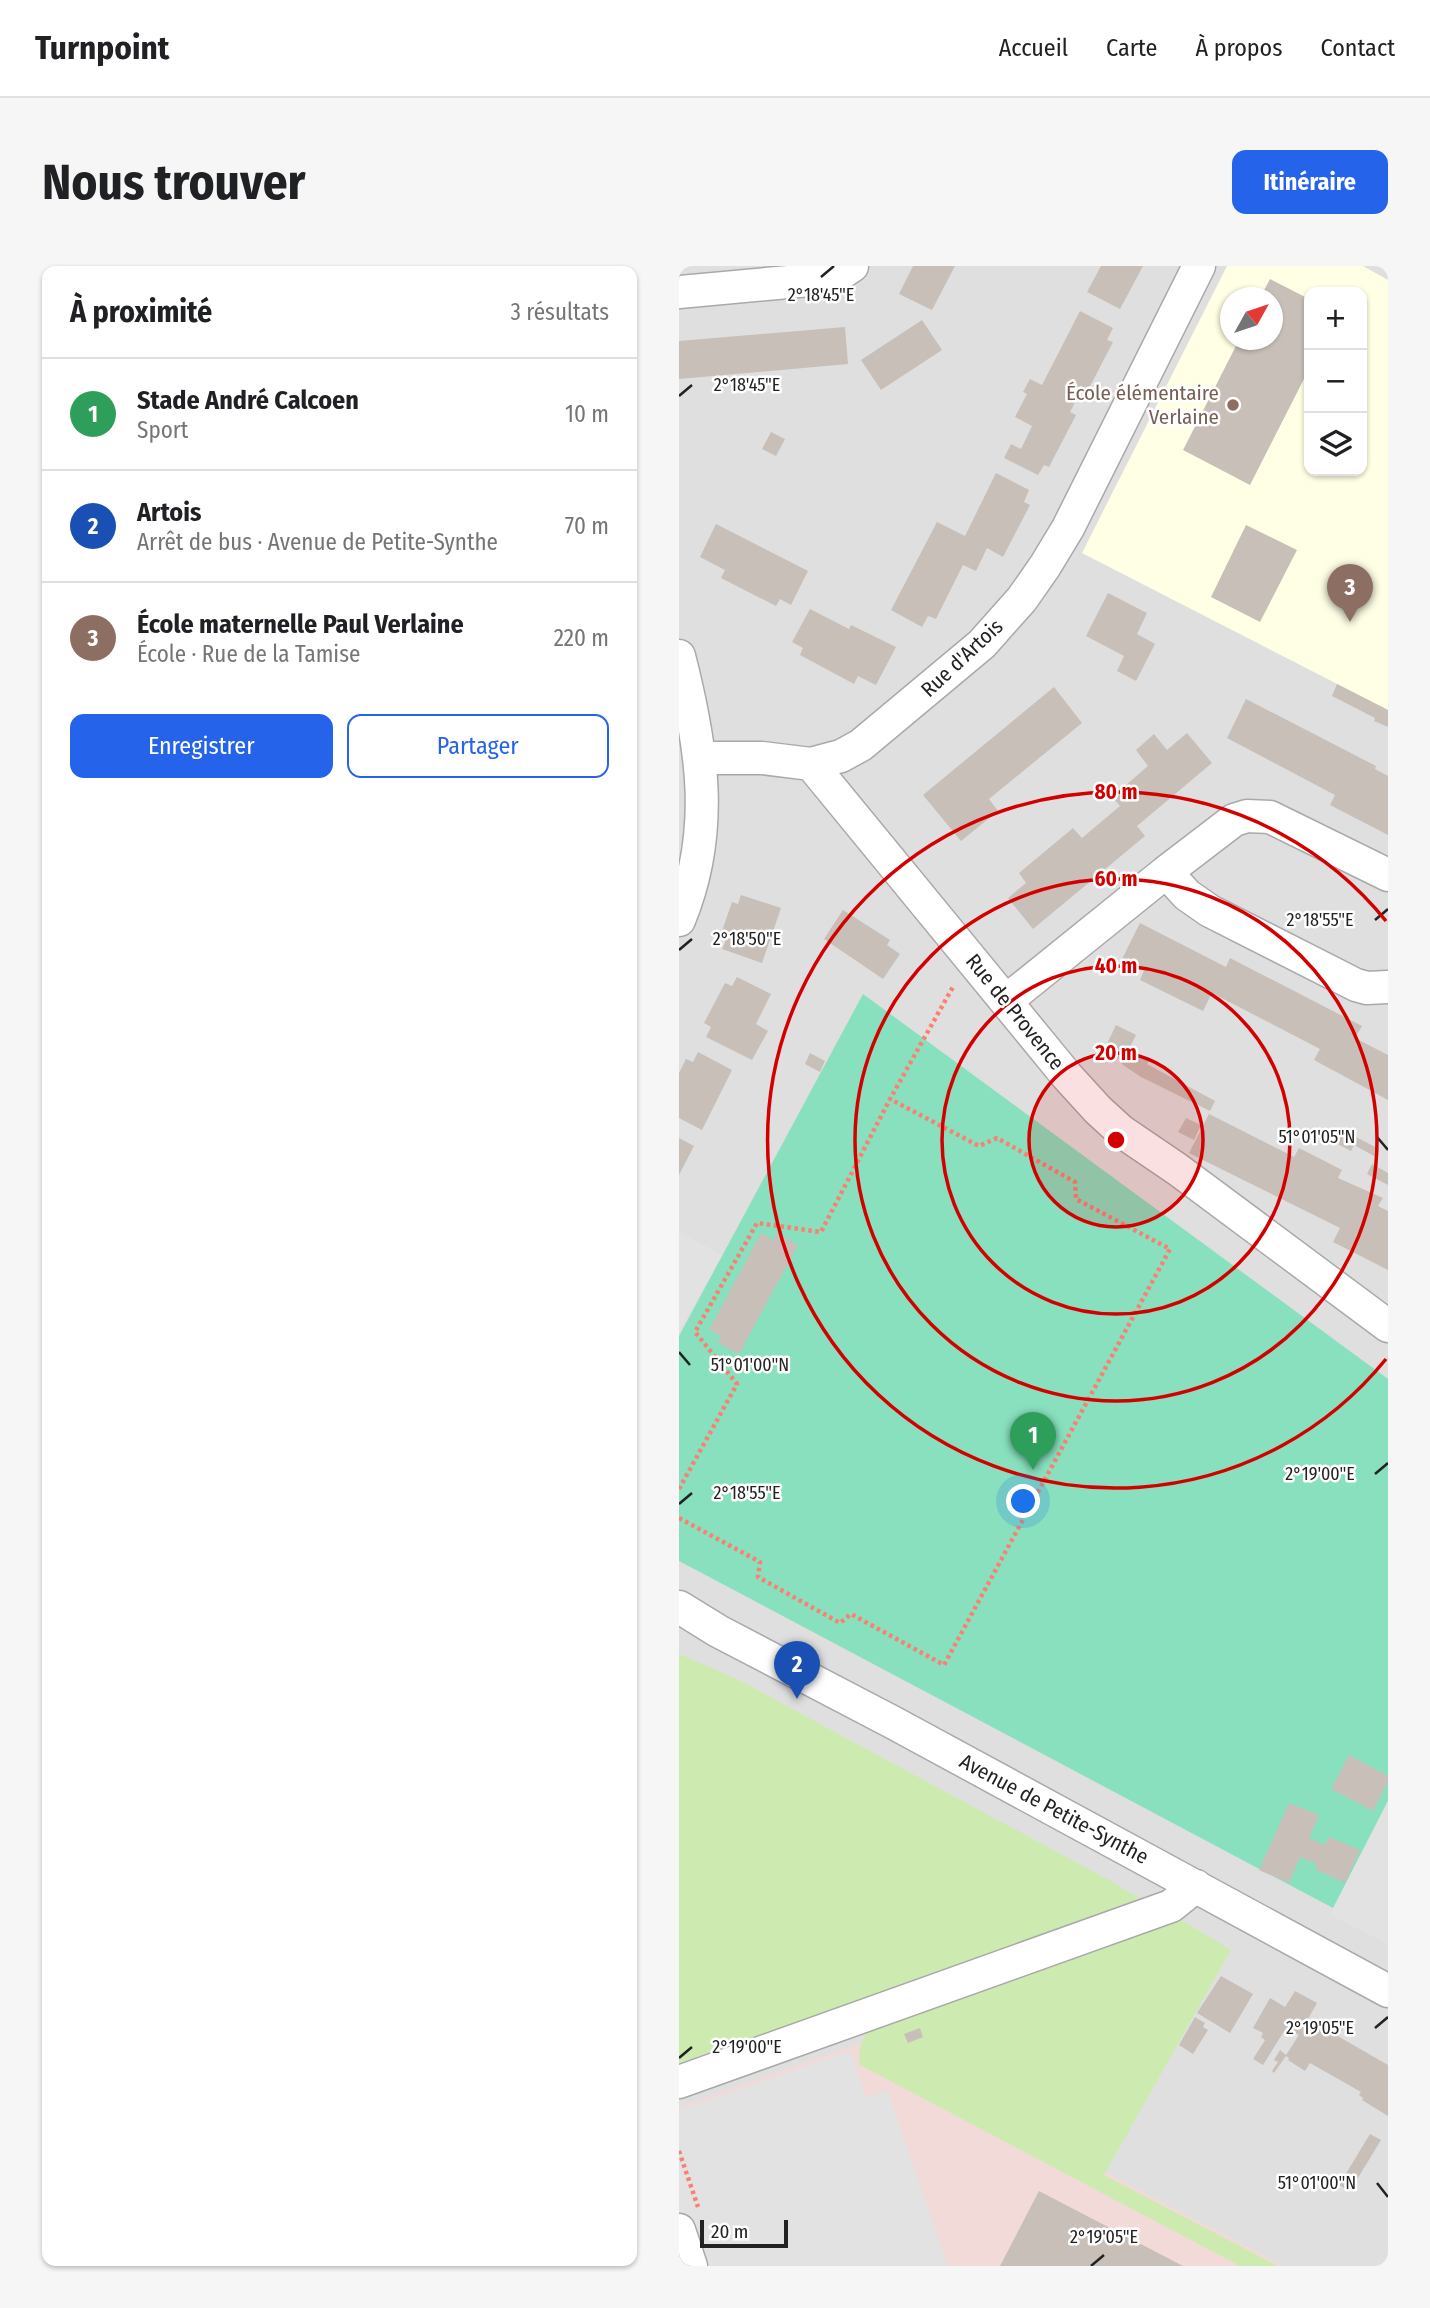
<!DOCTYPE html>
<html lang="fr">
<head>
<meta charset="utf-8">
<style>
	body { margin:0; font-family:"Fira Sans Condensed",sans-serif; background:#f6f6f6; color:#202124 }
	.controls { position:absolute; right:21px; top:21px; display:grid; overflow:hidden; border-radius:14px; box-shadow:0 2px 5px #0004 }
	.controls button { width:63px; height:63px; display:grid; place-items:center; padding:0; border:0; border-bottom:2px solid #e0e0e0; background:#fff; color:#202124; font:35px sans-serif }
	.compass { position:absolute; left:541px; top:21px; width:63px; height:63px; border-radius:50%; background:#fff; box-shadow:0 2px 5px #0004; rotate:50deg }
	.scale { position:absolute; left:21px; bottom:18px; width:88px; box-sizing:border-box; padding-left:7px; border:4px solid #222; border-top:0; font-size:19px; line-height:24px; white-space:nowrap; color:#222; -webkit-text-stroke:5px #fff; paint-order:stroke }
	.you { position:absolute; left:345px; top:1236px; width:24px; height:24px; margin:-18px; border:5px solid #fff; border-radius:50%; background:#1a73e8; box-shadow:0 0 0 10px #1a73e833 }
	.badge { display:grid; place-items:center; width:46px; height:46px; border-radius:50%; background:#2563eb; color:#fff; font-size:23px; font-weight:700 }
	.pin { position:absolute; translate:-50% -58px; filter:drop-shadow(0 2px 4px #0008) }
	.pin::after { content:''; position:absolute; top:37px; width:24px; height:21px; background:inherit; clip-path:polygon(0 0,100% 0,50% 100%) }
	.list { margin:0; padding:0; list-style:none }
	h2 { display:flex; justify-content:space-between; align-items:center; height:91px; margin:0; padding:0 28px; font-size:30px }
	h2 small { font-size:23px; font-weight:400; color:#757577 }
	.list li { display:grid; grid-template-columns:46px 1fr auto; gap:21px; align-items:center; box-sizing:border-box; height:112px; padding:0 28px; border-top:2px solid #e0e0e0 }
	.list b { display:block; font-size:26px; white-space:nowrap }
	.list p { margin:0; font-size:23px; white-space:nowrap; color:#757577 }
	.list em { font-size:23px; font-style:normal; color:#757577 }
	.actions { display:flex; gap:14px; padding:21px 28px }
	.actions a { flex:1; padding:16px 0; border:2px solid #2563eb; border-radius:14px; text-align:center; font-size:24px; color:#2563eb }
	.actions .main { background:#2563eb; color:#fff }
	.icon { flex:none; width:38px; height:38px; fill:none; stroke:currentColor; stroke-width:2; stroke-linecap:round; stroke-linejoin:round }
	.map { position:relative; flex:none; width:709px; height:2000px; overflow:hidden; border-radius:14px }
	header { display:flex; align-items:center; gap:42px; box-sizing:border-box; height:98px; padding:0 35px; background:#fff; border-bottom:2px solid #e0e0e0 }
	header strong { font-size:33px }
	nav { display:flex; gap:38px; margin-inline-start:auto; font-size:24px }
	.intro { display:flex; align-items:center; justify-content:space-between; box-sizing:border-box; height:168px; padding:0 42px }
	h1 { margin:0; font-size:49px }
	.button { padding:18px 32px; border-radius:14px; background:#2563eb; color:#fff; font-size:24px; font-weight:700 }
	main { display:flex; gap:42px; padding:0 42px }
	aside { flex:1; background:#fff; border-radius:14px; box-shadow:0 2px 5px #0004 }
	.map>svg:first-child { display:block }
	.residential { fill:#e0dfdf; fill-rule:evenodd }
	.commercial { fill:#f2dad9 }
	.education { fill:#ffffe5; fill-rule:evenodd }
	.grass { fill:#cdebb0 }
	.pitch { fill:#88e0be }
	.parking { fill:#e2e2e2 }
	.building { fill:#c7bfb8 }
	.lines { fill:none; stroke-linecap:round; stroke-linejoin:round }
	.minor-casing { stroke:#a9a9a9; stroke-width:35 }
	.path { stroke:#fa8072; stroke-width:4.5; stroke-dasharray:3.5 3.5; stroke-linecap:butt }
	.minor { stroke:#fff; stroke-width:32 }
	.ticks { fill:none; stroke:#222; stroke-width:2.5 }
	.ring { fill:none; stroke:#d40000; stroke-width:3.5 }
	.education-dot { fill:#8d6e63; stroke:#fff; stroke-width:2.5 }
	.labels { text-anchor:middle; stroke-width:5; stroke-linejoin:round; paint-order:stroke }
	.education-label { font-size:21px; fill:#785e54; stroke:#fff; text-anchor:end }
	.street-label { font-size:21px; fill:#222; stroke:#fff }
	.ticks-label { font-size:18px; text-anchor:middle; fill:#222; stroke:#fff; stroke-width:5; stroke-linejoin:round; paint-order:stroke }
	.centre { fill:#d40000; stroke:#fff; stroke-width:3.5 }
	.ring-label { font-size:21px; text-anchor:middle; font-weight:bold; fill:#d40000; stroke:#fff; stroke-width:5; stroke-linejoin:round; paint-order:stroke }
</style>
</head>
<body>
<header>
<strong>Turnpoint</strong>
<nav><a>Accueil</a><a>Carte</a><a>À propos</a><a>Contact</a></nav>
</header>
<div class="intro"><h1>Nous trouver</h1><a class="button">Itinéraire</a></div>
<main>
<aside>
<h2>À proximité<small>3 résultats</small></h2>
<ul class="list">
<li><span class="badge" style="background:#2e9e5b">1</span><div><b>Stade André Calcoen</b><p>Sport</p></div><em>10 m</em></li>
<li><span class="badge" style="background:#1a4fb4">2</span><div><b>Artois</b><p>Arrêt de bus · Avenue de Petite-Synthe</p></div><em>70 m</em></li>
<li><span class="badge" style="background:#8d6e63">3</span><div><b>École maternelle Paul Verlaine</b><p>École · Rue de la Tamise</p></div><em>220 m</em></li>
</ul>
<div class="actions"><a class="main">Enregistrer</a><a>Partager</a></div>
</aside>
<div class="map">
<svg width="709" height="2000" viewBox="0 0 709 2000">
	<rect width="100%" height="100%" fill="#f2efe9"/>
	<path class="residential" d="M0,0h709v2000h-709zM630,26h53v179h-53zM552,32h42v42h-42z"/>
	<path class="commercial" d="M181,1777l424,223h-605v-159z"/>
	<path class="education" d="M548,0h136l25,14v430l-306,-157zM630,26h53v179h-53zM552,32h42v42h-42z"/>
	<path class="grass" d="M0,1388l58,25 381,206 30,18 -469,160z
		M496,1650l56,34 -127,225 174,91h-38l-380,-201c-2,-16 1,-25 11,-38z"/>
	<path class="pitch" d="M184,728l525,385v422l-55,107 -654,-347v-225z"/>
	<path class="parking" d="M0,966l43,23 -43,77z
		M709,1535v143l-58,-29z
		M171,1785l16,46 21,-7 61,176h-269v-156z"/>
	<path class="building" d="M234,0h42l-23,44 -33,-16z
		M422,0h42l-23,43 -33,-17z
		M591,13l39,20v70l-59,116 -67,-35 56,-110h34v-42h-13z
		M401,45l33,17 -6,12 6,2 -27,52 -5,-3 -11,21 6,3 -27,52 -5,-2 -6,10 -34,-17 7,-14 10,5 11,-23 -17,-9 12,-23 -4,-2 7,-13 12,6z
		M243,54l20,30 -61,40 -20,-30z
		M166,61l3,37 -169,15v-38z
		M92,166l14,7 -9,17 -14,-7z
		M317,207l33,17 -5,12 6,3 -27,52 -16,-9 -11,23 -13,-6 -27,54 -8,-3 -6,11 -31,-17 46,-88 28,14z
		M37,258l92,47 -17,34 -11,-6 -4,7 -55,-28 4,-8 -25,-13z
		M567,259l51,25 -37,72 -49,-25z
		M429,327l39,20 -10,21 18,10 -19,37 -19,-10 7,-15 -38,-20z
		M131,343l39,20 2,-4 45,22 -20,38 -18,-9 -4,8 -54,-29 3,-7 -11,-6z
		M658,418l51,26v17l-14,-6 1,-3 -43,-22z
		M375,421l28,36 -93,76 9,12 -37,30 -38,-46z
		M567,433l130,67 -1,3 13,7v59l-58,-30 5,-10 -108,-57z
		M508,467l25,30 -75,63 8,10 -112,93 -25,-31 18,-15 -7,-10 54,-45 9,10 38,-32 -8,-9 36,-31 -12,-16 18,-16 13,16z
		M62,629l40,13 -19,55 -40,-14 4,-9 -6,-3 12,-35 6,2z
		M164,644l47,30 -3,5 13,9 -17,25 -59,-40z
		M461,657l86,44 4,-9 132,68 -7,12 33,17v45l-74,-40 6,-11 -108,-56 -9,18 -63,-31 4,-10 -22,-11z
		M58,711l34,17 -15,30 12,7 -16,29 -46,-23 5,-10 -7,-4 21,-40 7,3z
		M437,759l20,10 -7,14 21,11 -3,4 68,37 -5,10 -69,-34 -18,-12 -16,-21z
		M19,786l34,18 -30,60 -23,-12v-45l7,-14 7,3z
		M131,787l15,8 -5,11 -15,-8z
		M530,848l85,43 5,-9 43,22 -4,8 45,20 -5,8 10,5v59l-55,-28 7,-14 -151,-75z
		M507,852l15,7 -7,15 -16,-8z
		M658,861l42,22 -3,8 -22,-12 -3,6 -21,-11z
		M0,872l15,8 -15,29z
		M693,898l16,9v12l-21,-11z
		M82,967l12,7 4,-7 21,12 -59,109 -21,-11 3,-7 -12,-6z
		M670,1489l39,21v6l-15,29 -42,-22z
		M610,1537l30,12 -10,23 16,7 4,-8 31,13 -15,33 -30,-14 2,-5 -17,-7 -11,26 -30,-13z
		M542,1710l32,18 -23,39 -33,-20z
		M616,1725l22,12 -9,16 80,46v51l-26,-16 1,-2 -4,-3 2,-3 -51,-29 -5,8 -17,-11 1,-2 -3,-2 -12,17 -2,-2 6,-9 -4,-2 6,-10 6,5 13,-20 -13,-7 -23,37 -10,-6 12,-19 -4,-3 2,-4 -10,-5 17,-30 15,9z
		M516,1751l10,6 -2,4 5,3 -15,24 -14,-9z
		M241,1762l3,9 -15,6 -4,-9z
		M691,1868l11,6 -31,51 -11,-6z
		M360,1925l144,75h-183z"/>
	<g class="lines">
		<g class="minor-casing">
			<path id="minor" d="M0,26l142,-13 19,-5 12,-8
				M0,390c23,90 37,175 0,264
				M22,492h61l49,6 30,-8 20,-11 121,-101 40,-45 23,-33 23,-38 131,-262
				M132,498l256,312 31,34 23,21 56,38 211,157
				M487,606l21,23 23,16 146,74 11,3 21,-1
				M327,735l160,-129 68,-52 13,-4 23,1 118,58
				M0,1341l39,24 176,92 494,268
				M0,1816l492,-176 25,-20
				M0,1964l12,36"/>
		</g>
		<path class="path" d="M0,1223l58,-105 -42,-52 62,-109 64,9 69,-133 64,-114
			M0,1252l81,44 -2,15 82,46 11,-9 93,51 226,-416 -94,-50 -1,-17 -78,-44 -18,8 -89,-47
			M0,1885l19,56"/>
		<use href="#minor" class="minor"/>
	</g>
	<path class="ticks" d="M142,11l13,-11M0,130l13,-11M696,654l13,-11M0,684l13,-11M698,871l11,13M0,1086l11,13M696,1208l13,-11M0,1238l13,-11M696,1762l13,-11M0,1792l13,-11M698,1917l11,14M412,2000l13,-11"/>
	<circle cx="437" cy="874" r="87" fill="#d40000" fill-opacity=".12"/>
	<g class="ring">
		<circle cx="437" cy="874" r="87"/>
		<circle cx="437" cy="874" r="174"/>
		<circle cx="437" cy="874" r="261"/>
		<path d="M707 1093A348 348 0 1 1 707 655"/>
	</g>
	<circle class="education-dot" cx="554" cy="139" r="7"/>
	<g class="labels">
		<g class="education-label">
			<text x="540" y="134">École élémentaire<tspan x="540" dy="24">Verlaine</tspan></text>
		</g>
		<g class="street-label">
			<text transform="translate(283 392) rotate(-43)" y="7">Rue d'Artois</text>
			<text transform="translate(336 746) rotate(51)" y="7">Rue de Provence</text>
			<text transform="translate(375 1543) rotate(28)" y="7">Avenue de Petite-Synthe</text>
		</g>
	</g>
	<g class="ticks-label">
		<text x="142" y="35">2°18'45"E</text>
		<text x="68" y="125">2°18'45"E</text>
		<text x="641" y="660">2°18'55"E</text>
		<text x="68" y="679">2°18'50"E</text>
		<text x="638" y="877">51°01'05"N</text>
		<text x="71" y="1105">51°01'00"N</text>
		<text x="641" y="1214">2°19'00"E</text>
		<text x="68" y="1233">2°18'55"E</text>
		<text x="641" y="1768">2°19'05"E</text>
		<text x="68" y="1787">2°19'00"E</text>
		<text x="638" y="1923">51°01'00"N</text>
		<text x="425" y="1977">2°19'05"E</text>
	</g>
	<circle cx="437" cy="874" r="10" class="centre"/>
	<g class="ring-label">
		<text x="437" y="533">80 m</text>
		<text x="437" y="620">60 m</text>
		<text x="437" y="707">40 m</text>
		<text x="437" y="794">20 m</text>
	</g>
</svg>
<div class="controls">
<button>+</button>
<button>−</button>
<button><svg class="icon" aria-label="layers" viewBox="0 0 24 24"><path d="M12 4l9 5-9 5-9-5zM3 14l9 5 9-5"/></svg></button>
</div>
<svg class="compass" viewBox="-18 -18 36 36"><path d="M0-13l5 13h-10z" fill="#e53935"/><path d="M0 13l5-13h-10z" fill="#757577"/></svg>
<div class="scale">20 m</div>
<div class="you"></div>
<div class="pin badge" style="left:354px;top:1204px;background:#2e9e5b">1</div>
<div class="pin badge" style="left:118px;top:1433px;background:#1a4fb4">2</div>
<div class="pin badge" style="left:671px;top:356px;background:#8d6e63">3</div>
</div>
</main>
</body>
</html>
